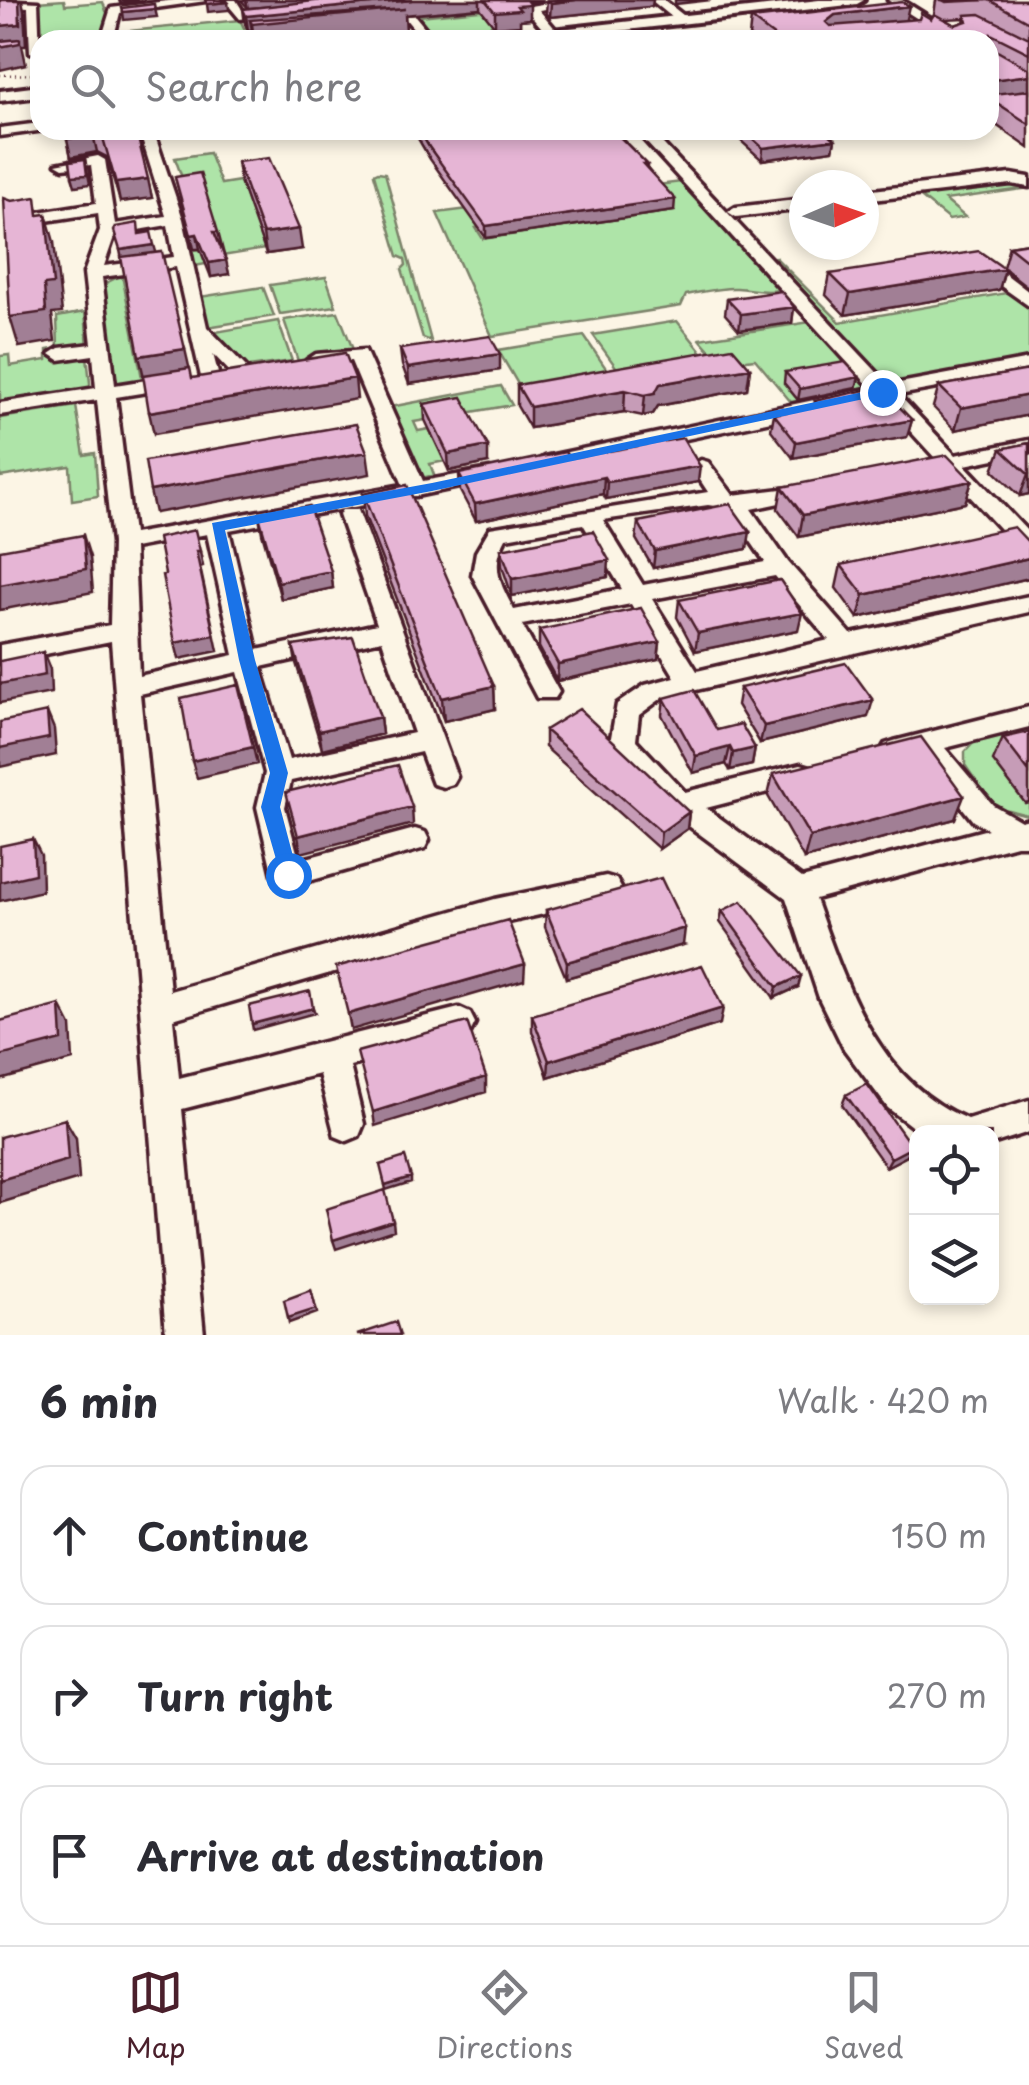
<!DOCTYPE html>
<html lang="en">
<head>
<meta charset="utf-8">
<style>
	body { margin:0; font-family:"Playpen Sans",sans-serif; background:#f7f7f7; color:#2b2b33 }
	.controls { position:absolute; right:30px; bottom:30px; display:grid; overflow:hidden; border-radius:20px; box-shadow:0 5px 15px #0003 }
	.controls button { width:90px; height:90px; display:grid; place-items:center; padding:0; border:0; border-bottom:2px solid #e1e1e2; background:#fff; color:#2b2b33; font:50px sans-serif }
	.compass { position:absolute; left:789px; top:170px; width:90px; height:90px; border-radius:50%; background:#fff; box-shadow:0 5px 15px #0003; rotate:88deg }
	.stop { position:absolute; width:30px; height:30px; margin:-22px; border:8px solid #1a73e8; border-radius:50%; background:#fff }
	.stop.end { background:#1a73e8; border-color:#fff; box-shadow:0 2px 10px #0008 }
	.list { margin:0; padding:0; list-style:none }
	h2 { display:flex; justify-content:space-between; align-items:center; height:130px; margin:0; padding:0 40px; font-size:42px }
	h2 small { font-size:32px; font-weight:400; color:#7c7c81 }
	.list li { display:grid; grid-template-columns:65px 1fr auto; gap:30px; align-items:center; box-sizing:border-box; height:140px; margin:0 20px 20px; padding:0 20px; border:2px solid #e1e1e2; border-radius:30px }
	.list b { display:block; font-size:38px; white-space:nowrap }
	.list em { font-size:32px; font-style:normal; color:#7c7c81 }
	.icon { flex:none; width:55px; height:55px; fill:none; stroke:currentColor; stroke-width:2; stroke-linecap:round; stroke-linejoin:round }
	.map { position:relative; flex:none; width:1029px; height:1335px; overflow:hidden }
	.search { position:absolute; background:#fff; box-shadow:0 5px 15px #0003; left:30px; right:30px; top:30px; height:110px; display:flex; align-items:center; gap:25px; box-sizing:border-box; padding:0 35px; border-radius:30px; color:#7c7c81; font-size:38px }
	.sheet { height:610px; background:#fff }
	nav { display:flex; justify-content:space-around; align-items:center; box-sizing:border-box; height:140px; border-top:2px solid #e1e1e2; background:#fff; font-size:28px; color:#7c7c81 }
	nav a { display:grid; justify-items:center; gap:5px }
	nav .on { color:#4a1f2b }
	.map>svg:first-child { display:block }
	.green { fill:#aee4a8; stroke:#7c826a; stroke-width:2.5; fill-rule:evenodd }
	.lines { fill:none; stroke-linecap:round; stroke-linejoin:round }
	.minor-casing { stroke:#4a1f2b; stroke-width:7 }
	.major-casing { stroke:#4a1f2b; stroke-width:8 }
	.path { stroke:#4a1f2b; stroke-width:2.5; stroke-dasharray:1 4; stroke-linecap:butt }
	.minor { fill:#fcf5e5; fill-rule:evenodd }
	.major { fill:#fcf5e5; fill-rule:evenodd }
	.wall { fill:#c69cb7; stroke:#4a1f2b; stroke-width:2.5; fill-rule:evenodd }
	.shaded-wall { fill:#a17f95; stroke:#4a1f2b; stroke-width:2.5 }
	.building { fill:#e6b5d5; stroke:#4a1f2b; stroke-width:2.5 }
	.route { fill:#1a73e8 }
</style>
</head>
<body>
<div class="map">
<svg width="1029" height="1335" viewBox="0 0 1029 1335">
	<rect width="100%" height="100%" fill="#fcf5e5"/>
	<filter id="ink" filterUnits="userSpaceOnUse"><feTurbulence type="fractalNoise" baseFrequency=".01" numOctaves="2"/><feDisplacementMap in="SourceGraphic" scale="20" xChannelSelector="R" yChannelSelector="G"/><feConvolveMatrix kernelMatrix="1 2 1 2 8 2 1 2 1" color-interpolation-filters="sRGB"/></filter>
	<g filter="url(#ink)">
		<path class="green" d="M64,0l1,5 38,-3 3,9h7l6,21 121,-12 4,8 15,-2 4,8 -59,6h-162l-5,-38z
			M520,6l-5,16 -24,3 1,4 -59,6 -14,-19z
			M209,153l12,31 19,-3 25,68 -43,7 1,5 -34,6 3,-17 27,-4 -33,-57 -11,-31z
			M378,172l7,1 46,168 -8,-3 -21,-69 4,-4 -1,-6 -7,-3 -24,-82z
			M1014,181l15,7 -84,12 20,17 -16,3 -32,-26z
			M681,182l98,108c-17,3 -26,-1 -42,-2 -16,-1 -34,4 -51,7l-5,11 -189,30 -55,-123zM570,214l7,11 -94,14 -7,-11z
			M775,257l65,65 172,-30 17,14v52l-144,27 -123,-126z
			M122,275l21,108 -31,5 -10,-103z
			M326,277l10,29 -56,8 -10,-29z
			M263,287l11,29 -67,11 -7,-30z
			M85,312l3,35 -32,6 1,6 30,-3 4,36 -91,14v-50l9,-1 1,11 37,-6v-10l11,-2 -1,-31z
			M338,312l16,40 -56,9 -14,-41z
			M278,321l14,40 -51,7 -31,-35z
			M677,321l36,45 -87,15 -33,-46z
			M810,322l61,66 -80,14 -36,-43c-29,4 -35,5 -55,-20z
			M584,336l32,47 -90,15 -28,-48z
			M501,386l11,19 -98,17 4,9 11,-2 16,32 -15,3 4,11 -12,3 -32,-71z
			M76,406l8,49 11,-2 3,43 -26,4 -2,-34 -70,11v-59z
			M1029,725v89l-2,1 -34,-9 -28,-41v-13l12,-13z"/>
		<g class="lines">
			<g class="minor-casing">
				<path id="minor" d="M0,0l38,2 2,53 -10,-3 -2,-45 -28,-2z
					M175,0h38l-93,13 -7,27h-12l10,-32z
					M224,0h12l7,11 34,-2 6,4 -43,6z
					M390,0h12l33,40h-12z
					M566,0h41l-68,10 26,30h-13l-28,-33z
					M651,0h13l24,19 -10,3z
					M888,0h14l64,40h-15z
					M286,30l4,7 -67,3 6,-4z
					M40,123v7h5l-45,6v-8z
					M139,130h14l30,89 24,108 44,45 -3,4h-14l-21,-22 6,23 -3,4h-14l-26,-114 -74,10 13,108 63,-10 10,6 -10,6 -62,10 17,137 270,-49 -52,-124 -42,3 -2,-4 9,-6 49,-4 58,131 67,-12 11,6 -4,4 -81,17h-3l-184,34 28,120 120,-26 -38,-109 3,-5h16l99,267 -4,7 -10,3 -10,-3 -12,-32 -130,29 -6,26 14,53 116,-31 10,3 4,8 -4,8 -10,3 -127,36 -10,-3 -5,-9 -16,-68 8,-34 -27,-101 -98,22 30,297 325,-92 111,-23 10,3 5,9 -5,9 -10,3 -111,25 -322,94 6,59 280,-70 11,5 5,10 -5,10 -11,5 -109,28 14,58 -5,12 -12,5 -12,-5 -16,-62 -137,35 22,226h-38l-55,-694 -111,22v-18l110,-20 2,-82 -15,-143 -97,15v-12l96,-15 -3,-33 -34,5 -9,-6 9,-6 33,-4 -8,-71 16,-43 -2,-17 -78,12 -8,-5 8,-5 76,-12 -5,-38 -28,3 -7,-4 42,-8 7,4 10,64 51,-8zM168,225l6,32 -70,9 11,-32zM207,534l27,121 -95,21 -5,-128zM382,640l32,93 -125,27 -28,-93z
					M635,130h15l239,255 140,-26v12l-130,24 56,60 74,-15v12l-64,13 64,68v21l-8,-2 -76,-83 -30,3 -3,-4 3,-4 21,-5 -56,-61 -336,71 -7,-2 -3,-4 10,-6 327,-69z
					M1011,174l18,3v10l-18,-3 -147,17v-10z
					M804,199v10l-68,8 -8,-5 8,-5z
					M974,259h12l43,33v14l-55,-39z
					M701,460l7,2 25,33 89,-11 3,5 -3,5 -71,15 37,53 63,72 178,-38v16l-367,86 -23,17 -3,25 49,52 116,-28 10,3 4,7 -4,7 -105,27 96,70 186,-49 -15,-8 -53,-67 -26,7 -9,-3 -4,-7 4,-7 9,-3 135,-34v20l-84,21 48,57 28,16 8,-2v26h-13l-201,54c31,86 61,182 152,220l62,-19v32l-37,12v-12h-73l-31,-24 -44,-59 -25,-51 -33,-100 -116,-86 -56,-62 -4,-7 7,-39 28,-19 30,-8 -44,-73 -109,21 37,67 -4,6h-18l-65,-123 4,-23 14,-24 218,-36 -17,-26zM708,505l20,3 37,54 -122,23 -40,-65zM583,524l39,65 -108,21c-14,-27 -24,-43 -8,-72zM775,576l54,64 -132,31 -45,-72z"/>
			</g>
			<g class="major-casing">
				<path id="major" d="M819,0h45l-7,4 -319,36h-47l7,-4z
					M40,86v10l-40,5v-10z"/>
			</g>
			<path class="path" d="M444,36l40,-4
				M0,75l40,-1"/>
			<use href="#minor" class="minor"/>
			<use href="#major" class="major"/>
		</g>
		<path class="wall" d="M241,0h302l-15,3 2,16 -10,1v5l-25,2 -15,-19 -75,7 1,17 -75,8h-78l-1,-10h-4l-3,-6 -2,-15 5,-1z
			M547,0h106l-1,6 -4,1 -98,10 -4,-4z
			M936,0h93v148l-40,-28v-80h-235l-5,-4 2,-17 155,1 25,-1 3,-4zM965,18l-1,4 -9,3 -11,-6z
			M66,130h70l16,68 -32,4 -13,-45 -10,-5 -26,5z
			M413,130h200l34,34v4l27,43 -188,27 -56,-79z
			M729,130h95l11,9 -2,11 -71,10z
			M237,162l65,87 -36,5 -26,-73z
			M175,177l43,55 11,42 -18,3 -11,-28h-6z
			M1029,243v45l-24,-19 -6,21 -154,25 -19,-20 4,-21 173,-7 6,-21z
			M727,299l67,8 -2,16 -53,7 -14,-16z
			M400,349l100,21 -91,14 -7,-19z
			M750,368l-3,21 -89,17 -5,8 -10,2 -19,-4 -94,16 -13,-22v-21z
			M1029,370v45l-74,15 -22,-23 6,-21z
			M785,372l74,5 -3,11 -58,12 -14,-17z
			M881,394l31,26 -5,17 -114,21 -22,-28 3,-16 40,-7 1,-6z
			M424,404l64,59 -39,8 -24,-51z
			M1029,443v51l-9,2 -27,-26 8,-21z
			M569,458l129,24 -92,17 -3,-5 -127,27 -16,-30 -1,-17z
			M972,481l-7,22 -166,34 -21,-28 4,-22z
			M363,494l131,192 1,23 -51,12 -79,-205z
			M259,516l72,55 2,17 -52,11 -19,-66z
			M638,522l109,27 -94,19 -17,-29z
			M1029,543v35l-171,40 -22,-30 5,-23z
			M501,549l107,28 -96,19 -10,-30z
			M679,600l119,30 -103,21 -18,-34z
			M539,630l121,12 -2,17 -101,22 -18,-34z
			M293,646l87,71 2,17 -60,15 -26,-86z
			M740,688l128,29 -108,26 -23,-38z
			M664,698l53,32 38,18 -3,17 -22,5 -4,-6 -33,9 -31,-58z
			M545,730l144,82 -2,17 -28,20 -114,-102z
			M1029,732v70l-4,1 -32,-42 10,-23z
			M773,774l182,45 -151,40 -36,-63z
			M546,910l137,35 -117,33 -21,-51z
			M722,911l76,76 -24,11 -54,-76z
			M532,1015l188,9 -172,53 -16,-46z
			M846,1095l61,61 -21,11 -44,-62z"/>
		<path class="shaded-wall" d="M19,0h3l2,10 2,35h-4l4,19 -26,6v-44z
			M119,0h26l-25,3z
			M246,0h121l-119,8z
			M412,0h68v8l-75,7 1,17 -75,8h-77l-2,-16 -2,-4 2,10h-4l-2,-14z
			M521,0h22l-20,3 7,2v14l-10,1v5l-25,2v-15l22,-6z
			M576,0h77l-1,6 -4,1 -98,10 1,-14z
			M675,0h36l-36,4z
			M228,2l1,8 -21,2 -1,-8z
			M909,6l-4,17 -82,17 3,-18 9,-7z
			M155,9l2,8 -33,3 -1,-8z
			M1029,75v17l-40,6 2,-18z
			M989,101h5l-5,19z
			M93,134l4,18 -26,5 -4,-18z
			M835,139l-2,11 -71,10 1,-12z
			M85,159l5,25 -15,2 -3,-10z
			M148,179l4,19 -32,4 -4,-19z
			M675,199l-1,12 -188,27v-12z
			M46,214l8,28 8,71 -10,1 3,27 -36,6 -9,-30 34,-32z
			M299,229l3,20 -36,5 -3,-20z
			M197,234l3,15h-6l-3,-14z
			M154,245l3,10 -35,5 -2,-10z
			M226,260l3,14 -18,3 -2,-14z
			M1005,269l-6,21 -154,25 5,-21z
			M794,307l-2,16 -53,7 2,-16z
			M185,349l5,22 -46,6 -5,-21z
			M500,354v16l-91,14 -1,-16z
			M750,368l-3,21 -89,17 -5,8 -10,2 2,-21 15,-11z
			M859,377l-3,11 -58,12 2,-11z
			M355,378l2,21 -203,35 -5,-22z
			M625,390l-1,22 -94,16v-21z
			M1029,395v20l-74,15 6,-22z
			M912,420l-5,17 -114,21 3,-16z
			M488,446v17l-39,8 -1,-17z
			M367,452l3,22 -215,39 -5,-22z
			M700,466l-2,16 -92,17 1,-17z
			M1028,474h1v20l-9,2z
			M604,477l-1,17 -127,27 -1,-17z
			M972,481l-7,22 -166,34 4,-22z
			M750,532l-3,17 -94,19 2,-17z
			M83,535l7,22 3,35 -93,18v-25z
			M196,551h4l3,15 -3,1 18,84 -39,8 -4,-16z
			M1029,558v20l-171,40 6,-23z
			M609,560l-1,17 -96,19v-17z
			M331,571l2,17 -52,11 -3,-17z
			M802,613l-4,17 -103,21 3,-18z
			M660,642l-2,17 -101,22 1,-17z
			M43,652l7,17 1,24 -51,10v-19z
			M494,686l1,23 -51,12 -2,-23z
			M873,700l-5,17 -108,26 4,-17z
			M47,712l7,17 2,26 -56,12v-19z
			M380,717l2,17 -60,15 -3,-18z
			M253,747l4,17 -60,14 -5,-17z
			M730,747l-4,17 -33,9 3,-17z
			M755,748l-3,17 -22,5 3,-17z
			M964,796l-9,23 -151,40 6,-22z
			M412,807l1,17 -112,29 -3,-17z
			M689,812l-2,17 -28,20 2,-17z
			M33,839l8,16 1,36 -42,10v-19z
			M685,928l-2,17 -117,33 1,-16z
			M525,964l-1,16 -173,50 -3,-16z
			M801,976l-3,11 -24,11 3,-11z
			M60,1005l11,21 2,34 -73,20v-24z
			M313,1008l2,5 -62,17 -1,-6z
			M723,1008l-3,16 -172,53 1,-16z
			M486,1077v15l-111,34 -2,-14z
			M65,1119l11,19 3,41 -79,24v-23z
			M912,1147l-5,9 -21,11 5,-9z
			M411,1177v5l-25,8 -1,-5z
			M393,1221l1,9 -58,19 -3,-9z
			M311,1290l6,23 -28,10 -1,-5z"/>
		<path class="building" d="M0,0h19l1,24 -20,2z
			M205,0h21l2,2 -21,2z
			M323,0h89l-166,16 -3,-7z
			M485,0h41l4,5 -13,1 3,4 -25,2z
			M548,0h28l-25,3z
			M942,0h44l-40,2z
			M989,0h40v22z
			M902,2l7,4 -74,9 -9,7 4,4 89,-7 2,-6 10,6 3,-5 21,11 12,-4 -2,-6 15,-1 49,24v15l-38,-19 1,14 37,21v6l-38,5 -1,10 4,4 35,-4v34l-35,-23h-5v-61h-210l-28,-21z
			M154,4l1,5 -32,3 -1,-4z
			M405,9l-153,15 -2,-4z
			M20,39v4l-20,4v-6z
			M66,130h70l12,49 -32,4 -13,-45 -10,-4 -26,5z
			M419,130h194l34,34h-4l32,35 -189,27 -57,-79z
			M743,130h81l11,9 -72,9z
			M269,158l30,71 -36,5 -26,-72z
			M85,159l2,16 -15,1 -2,-15z
			M200,173l18,59h-4l12,28 -17,3 -12,-29 -6,1 -16,-58z
			M36,197l2,18 8,-1 7,70 -9,1 2,27 -36,5 -6,-119 8,3z
			M138,223l1,11 12,-2 3,13 -34,5 -6,-19 1,-4z
			M1029,243v19l-20,-16z
			M979,251l26,18 -155,25 -20,-20z
			M162,252l23,97 -46,7 -18,-99z
			M781,291l13,16 -53,7 -14,-15z
			M490,336l10,18 -92,14 -8,-19z
			M732,347l18,21 -90,16 -5,9 -10,2 -20,-5 -95,17 -13,-22z
			M345,353l10,25 -206,34 -6,-37 47,-7 2,10z
			M845,362l14,15 -59,12 -15,-17z
			M1029,370v25l-68,13 -22,-22z
			M875,388l6,6 5,-1 26,27 -116,22 -22,-28 45,-8 -4,-5z
			M462,397l26,49 -40,8 -24,-50z
			M356,424l11,28 -217,39 -5,-30z
			M683,438l17,28 -93,16 -3,-5 -129,27 -16,-30 106,-22 4,6z
			M1029,443v31h-1l-27,-25z
			M947,455l25,26 -169,34 -21,-28z
			M407,485l87,201 -52,12 -79,-204z
			M730,504l20,28 -95,19 -17,-29z
			M309,506l22,65 -53,11 -19,-66z
			M1014,527l15,16v15l-165,37 -23,-30z
			M195,530l5,21h-4l18,84 -39,8 -13,-68 3,-1 -7,-36z
			M593,531l16,29 -97,19 -11,-30z
			M83,535l3,34 -86,16v-35z
			M780,580l22,33 -104,20 -19,-33z
			M641,608l19,34 -102,22 -19,-34z
			M353,637l27,80 -61,14 -26,-85z
			M43,652l2,23 -45,9v-23z
			M846,663l27,37 -109,26 -24,-38z
			M238,685l15,62 -61,14 -11,-63z
			M694,690l23,40 24,-6 14,24 -22,5 -3,-6 -34,9 -32,-58z
			M579,709l110,103 -28,20 -116,-102z
			M47,712l2,26 -49,10v-26z
			M1029,732v40l-26,-34z
			M921,737l43,59 -154,41 -37,-63z
			M398,765l14,42 -114,29 -12,-44z
			M33,839l2,35 -35,8v-36z
			M661,878l24,50 -118,34 -21,-52z
			M742,901l59,75 -24,11 -55,-76z
			M508,920l17,44 -177,50 -12,-47z
			M702,965l21,43 -174,53 -17,-46z
			M310,991l3,17 -61,16 -3,-18z
			M60,1005l2,35 -62,16v-35z
			M467,1022l19,55 -113,35 -16,-60z
			M867,1084l45,63 -21,11 -45,-63z
			M65,1119l3,41 -68,20v-43z
			M405,1157l6,20 -26,8 -5,-20z
			M385,1190l8,31 -60,19 -7,-31z
			M311,1290l5,19 -28,9 -4,-18z
			M396,1322l4,13h-43z"/>
	</g>
	<path class="route" d="M882,388l5,1v5l-455,97 -207,39 30,130 33,113 -8,34 18,68 -3,5h-13l-21,-73 9,-34 -31,-113 -27,-137 220,-40z"/>
</svg>
<div class="controls">
<button><svg class="icon" aria-label="locate" viewBox="0 0 24 24"><circle cx="12" cy="12" r="6"/><path d="M12 2v4M12 18v4M2 12h4M18 12h4"/></svg></button>
<button><svg class="icon" aria-label="layers" viewBox="0 0 24 24"><path d="M12 4l9 5-9 5-9-5zM3 14l9 5 9-5"/></svg></button>
</div>
<svg class="compass" viewBox="-18 -18 36 36"><path d="M0-13l5 13h-10z" fill="#e53935"/><path d="M0 13l5-13h-10z" fill="#7c7c81"/></svg>
<div class="stop" style="left:288px;top:875px"></div>
<div class="stop end" style="left:882px;top:392px"></div>
<div class="search"><svg class="icon" aria-label="search" viewBox="0 0 24 24"><circle cx="10" cy="10" r="6"/><path d="M15 15l6 6"/></svg>Search here</div>
</div>
<section class="sheet">
<h2>6 min<small>Walk · 420 m</small></h2>
<ul class="list">
<li><svg class="icon" aria-label="ahead" viewBox="0 0 24 24"><path d="M12 20V5M6 11l6-6 6 6"/></svg><div><b>Continue</b></div><em>150 m</em></li>
<li><svg class="icon" aria-label="right" viewBox="0 0 24 24"><path d="M7 20v-9h11M14 6l5 5-5 5"/></svg><div><b>Turn right</b></div><em>270 m</em></li>
<li><svg class="icon" aria-label="arrive" viewBox="0 0 24 24"><path d="M6 21V4h12l-3 4 3 4H6"/></svg><div><b>Arrive at destination</b></div></li>
</ul>
</section>
<nav>
<a class="on"><svg class="icon" aria-label="map" viewBox="0 0 24 24"><path d="M3 6l6-2 6 2 6-2v14l-6 2-6-2-6 2zM9 4v14M15 6v14"/></svg>Map</a>
<a><svg class="icon" aria-label="directions" viewBox="0 0 24 24"><path d="M12 3l9 9-9 9-9-9zM9 14v-3h6M13 9l2 2-2 2"/></svg>Directions</a>
<a><svg class="icon" aria-label="saved" viewBox="0 0 24 24"><path d="M7 4h10v16l-5-4-5 4z"/></svg>Saved</a>
</nav>
</body>
</html>
